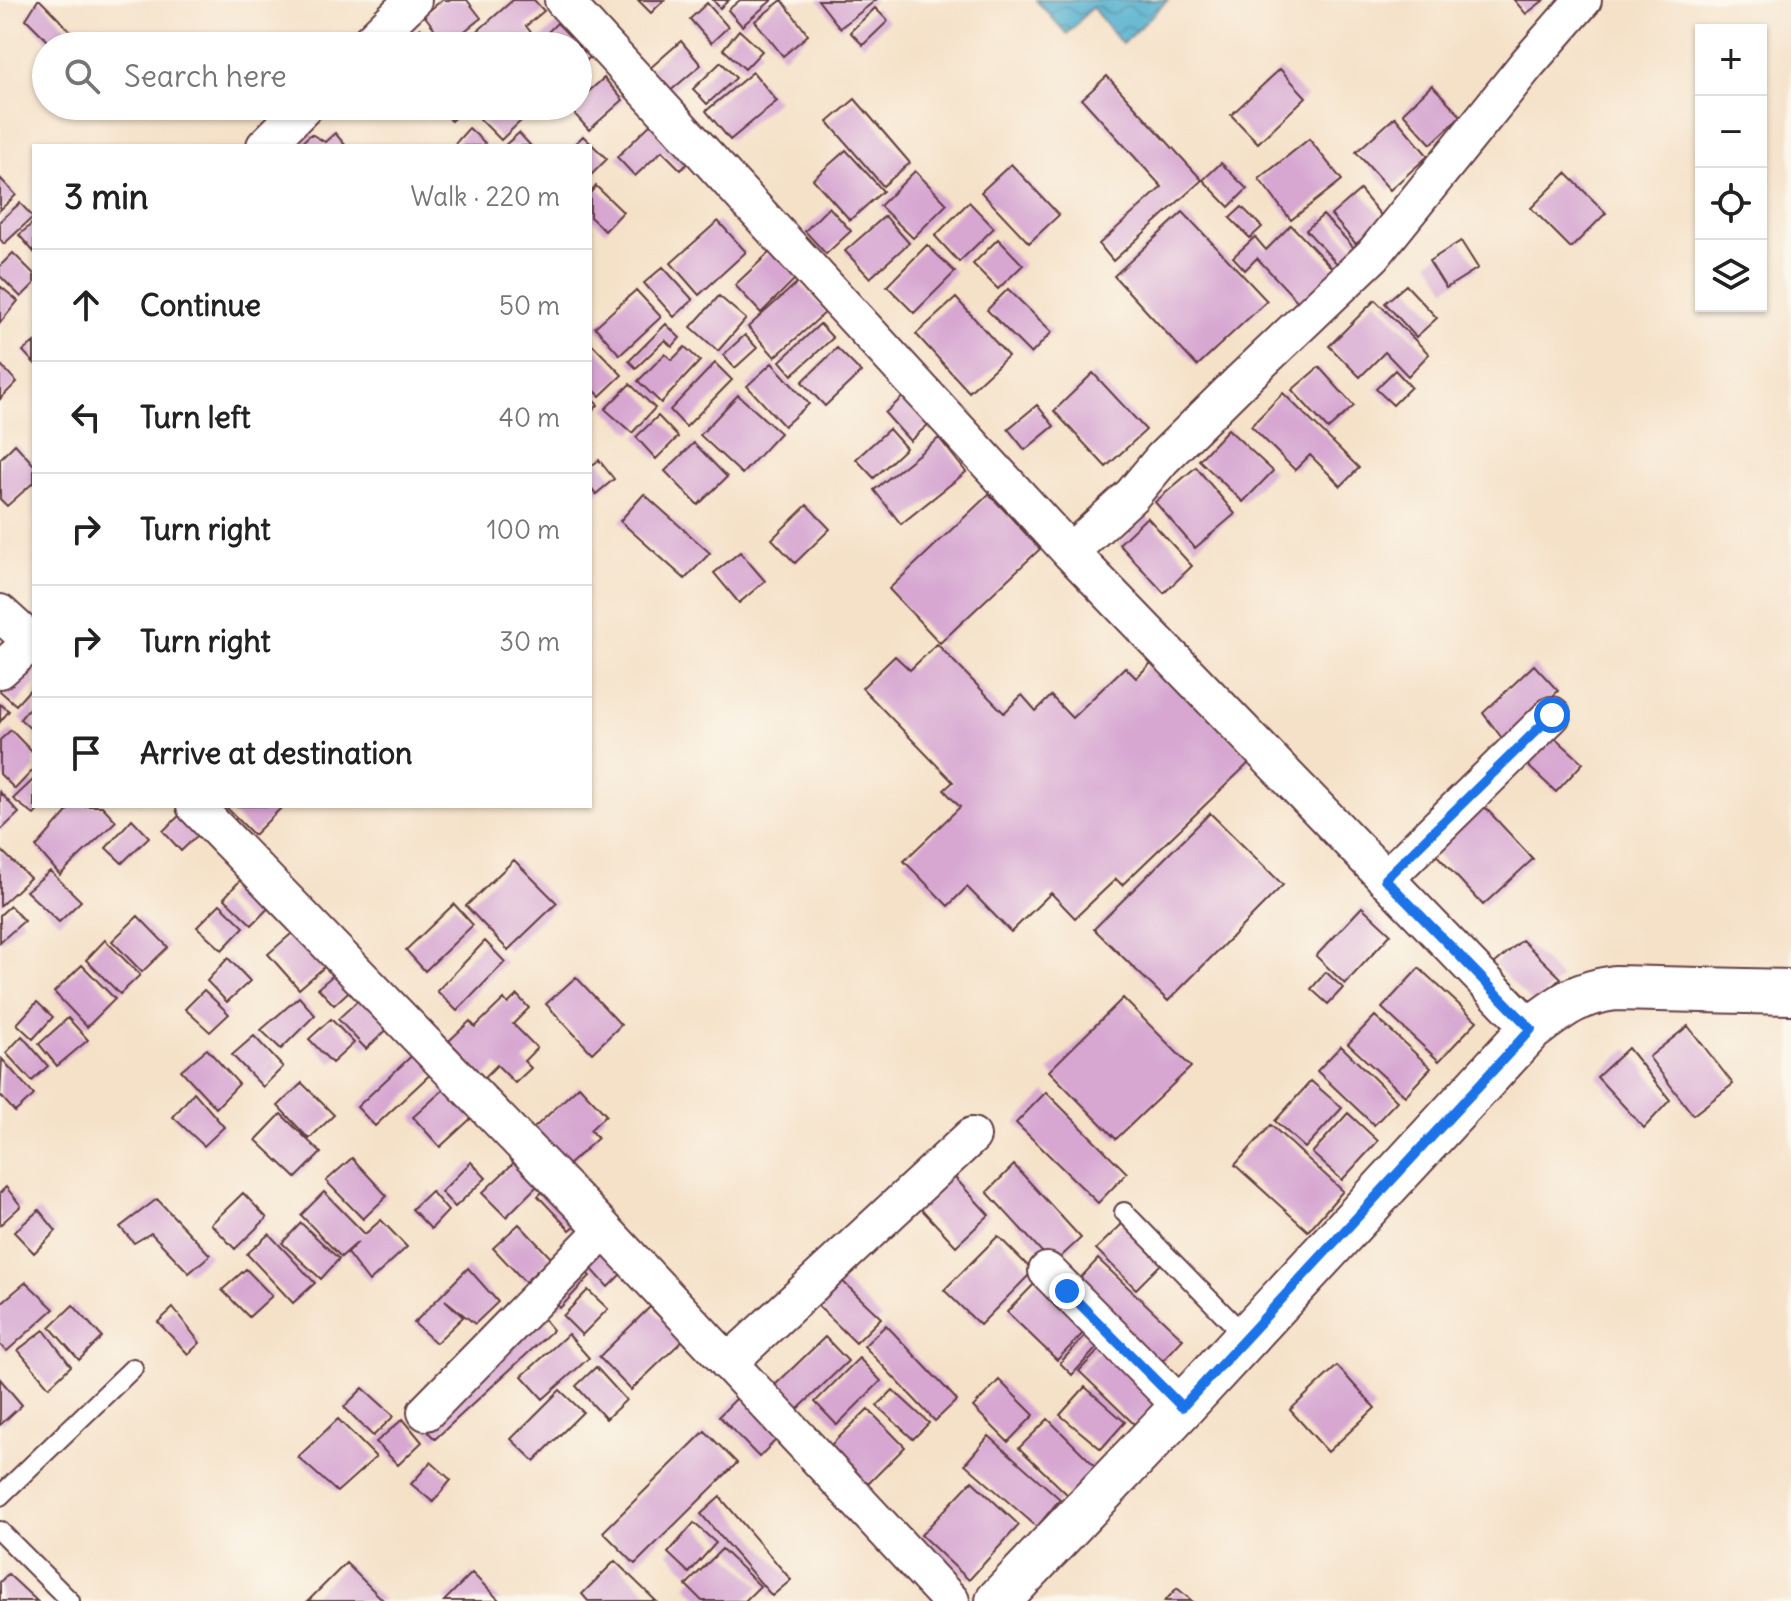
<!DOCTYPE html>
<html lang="en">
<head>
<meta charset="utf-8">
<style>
	body { margin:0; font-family:Delius,sans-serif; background:#f6f6f6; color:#222 }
	.controls { position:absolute; right:24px; top:24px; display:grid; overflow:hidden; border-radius:0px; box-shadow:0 2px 6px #0004 }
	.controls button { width:72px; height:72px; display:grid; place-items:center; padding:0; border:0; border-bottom:2px solid #e0e0e0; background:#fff; color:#222; font:40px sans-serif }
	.stop { position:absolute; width:24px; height:24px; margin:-18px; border:6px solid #1a73e8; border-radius:50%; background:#fff }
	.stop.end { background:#1a73e8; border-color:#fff; box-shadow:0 2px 8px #0008 }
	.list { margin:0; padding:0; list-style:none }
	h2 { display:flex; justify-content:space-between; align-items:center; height:104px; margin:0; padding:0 32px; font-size:34px }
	h2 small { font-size:26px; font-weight:400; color:#767676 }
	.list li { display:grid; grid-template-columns:52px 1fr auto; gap:24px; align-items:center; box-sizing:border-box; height:112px; padding:0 32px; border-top:2px solid #e0e0e0 }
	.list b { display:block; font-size:30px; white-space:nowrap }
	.list em { font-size:26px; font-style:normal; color:#767676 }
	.icon { flex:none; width:44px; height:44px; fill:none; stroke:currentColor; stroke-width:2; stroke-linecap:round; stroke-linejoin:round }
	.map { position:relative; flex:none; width:1791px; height:1601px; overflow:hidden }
	.search { position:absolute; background:#fff; box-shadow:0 2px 6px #0004; left:32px; top:32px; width:560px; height:88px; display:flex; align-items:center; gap:20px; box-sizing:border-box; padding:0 28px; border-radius:44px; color:#767676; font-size:30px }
	.panel { position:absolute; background:#fff; box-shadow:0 2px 6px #0004; left:32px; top:144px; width:560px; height:664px; border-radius:0px }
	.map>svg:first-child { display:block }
	.water { fill:url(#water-waves); stroke:#4c677c; stroke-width:2 }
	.building { fill:#d7a7d2 }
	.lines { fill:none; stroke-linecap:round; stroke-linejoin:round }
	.service-casing { stroke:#643c43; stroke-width:22 }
	.minor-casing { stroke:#643c43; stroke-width:40 }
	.primary-casing { stroke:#643c43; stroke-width:48 }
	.service { stroke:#fff; stroke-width:18 }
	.minor { stroke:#fff; stroke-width:36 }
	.primary { stroke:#fff; stroke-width:44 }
	.route { stroke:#1a73e8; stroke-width:10 }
</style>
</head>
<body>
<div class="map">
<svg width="1791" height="1601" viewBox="0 0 1791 1601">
	<defs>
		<pattern id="water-waves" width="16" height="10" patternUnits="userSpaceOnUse" patternTransform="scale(2)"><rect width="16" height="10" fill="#4fafce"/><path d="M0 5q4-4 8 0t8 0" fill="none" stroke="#448ea7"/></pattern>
	</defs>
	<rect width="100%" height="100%" fill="#fbf7ec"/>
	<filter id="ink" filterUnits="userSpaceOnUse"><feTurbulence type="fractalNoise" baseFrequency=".0125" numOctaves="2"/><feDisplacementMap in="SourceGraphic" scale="16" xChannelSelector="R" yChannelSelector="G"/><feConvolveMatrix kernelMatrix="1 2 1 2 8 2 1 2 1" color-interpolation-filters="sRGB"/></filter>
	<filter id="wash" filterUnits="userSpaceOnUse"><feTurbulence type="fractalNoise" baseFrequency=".006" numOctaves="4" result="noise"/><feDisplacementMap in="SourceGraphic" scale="32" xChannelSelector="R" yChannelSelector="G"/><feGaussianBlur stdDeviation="1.8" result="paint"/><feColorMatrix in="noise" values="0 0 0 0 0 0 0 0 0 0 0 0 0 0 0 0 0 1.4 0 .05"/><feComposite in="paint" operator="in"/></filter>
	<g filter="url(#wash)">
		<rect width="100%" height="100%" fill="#f5e1c8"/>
		<path class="water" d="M1036,0h132l-46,44 -30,-37 -25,27z"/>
		<g id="blocks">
			<path class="building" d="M38,0h2l45,46h-32l-27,-27z
				M442,0h25l14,18 -34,27 -23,-30z
				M513,0h21l10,11 -18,15 7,9 -13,11h-10l-7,-7 -8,7h-12l-10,-11z
				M638,0h26l-13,13z
				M713,0h16l-9,8z
				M740,0h32l-30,26 -14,-16z
				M782,0l26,35 -25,21 -28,-35z
				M818,0h58l-36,28z
				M1514,0h30l-18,14z
				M707,3l21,24 -17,16 -21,-24z
				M875,8l13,13 -25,24 -13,-13z
				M557,23l33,34 -12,12v-23h-44z
				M420,28l15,18h-36z
				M739,30l23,21 -17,18 -22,-20z
				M681,41l20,24 -32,27 -20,-23z
				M721,62l15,16 -29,26 -14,-15z
				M1280,69l26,28 -48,46 -27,-28z
				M753,72l24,29 -47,39 -24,-29z
				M1107,76l95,104 -89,81 -14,-17 63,-57 -80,-88z
				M604,78l19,22 -34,30 -19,-21 8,-3v-5z
				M1432,85l29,31 -30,28 -28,-31z
				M855,99l55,64 -27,23 -55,-64z
				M438,106h29l-16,15z
				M487,106h33l8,8 -27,26 -24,-24z
				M1395,117l33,39 -38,34 -34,-38z
				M656,119l38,38 -13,13 -19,-19 -27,25 -18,-19z
				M469,128l16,15 -2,3h-30z
				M335,133l11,13h-48l13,-12 14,8z
				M519,133l12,13h-27z
				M583,136l24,23 -17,17v-30h-17z
				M1309,139l33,41 -51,40 -32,-41z
				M846,150l37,41 -33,29 -37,-41z
				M1221,163l26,26 -18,18 -26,-27z
				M1011,164l48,51 -30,28 -48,-51z
				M915,171l32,33 -34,34 -33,-32z
				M1566,173l40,40 -35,35 -40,-40z
				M0,178l16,17 -16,15z
				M596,186l27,26 -18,19 -15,-14v-24z
				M1360,190l25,30 -29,24 -25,-29z
				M969,202l25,26 -35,34 -24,-26z
				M20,203l13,14 -29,27 -4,-5v-18z
				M829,207l22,24 -25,23 -21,-23z
				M1242,207l20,20 -12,11 -20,-20z
				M1183,212l84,89 -70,65 -83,-90z
				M1323,215l36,38 -17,16 -36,-39z
				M885,216l24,27 -39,35 -25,-27z
				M718,221l28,31 -47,43 -28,-32z
				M34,222v30l-15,-17z
				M1291,225l43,45 -34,34 -43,-46 -12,12 -12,-13 22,-20 11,13z
				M998,239l25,26 -25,24 -25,-25z
				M1461,241l17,27 -32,20 -17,-27z
				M927,245l28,27 -41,41 -27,-27z
				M773,249l25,27 -37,37 -26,-28z
				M13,253l21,21v10l-13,13 -21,-21v-10z
				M663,267l30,33 -19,17 -30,-34z
				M798,282l28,30 -51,45 -27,-30z
				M1406,285l31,33 -21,19 -31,-34z
				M0,286l18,15 -18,22z
				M1008,289l44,43 -21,22 -44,-44z
				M636,290l25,27 -41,38 -25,-28z
				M719,296l27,23 -28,32 -27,-24z
				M956,298l52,58 -39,36 -53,-58z
				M1375,300l54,54 -21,22 -23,-24 -25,25 -31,-31z
				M666,324l14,14 -8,9 -7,-7 -29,28 -7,-7z
				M820,324l13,14 -41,37 -12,-14z
				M745,335l12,13 -22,20 -12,-13z
				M34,342v21l-11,-12z
				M593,345l29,30 -22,21 -10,-10v-38z
				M685,347l15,14 -39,42 -23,-22 27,-27 7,6z
				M837,348l24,24 -36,34 -23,-24z
				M715,363l17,17 -46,47 -16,-17z
				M772,363l37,41 -25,22 -37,-40z
				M0,364l17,18 -17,17z
				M1319,367l35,39 -26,23 -36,-39z
				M1395,370l16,17 -18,18 -17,-16z
				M1093,373l53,57 -40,37 -52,-56z
				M630,384l25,24 -23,25 -27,-24z
				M1283,393l76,75 -18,18 -31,-31 -15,15 -44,-44z
				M738,395l42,38 -38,41 -42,-39z
				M905,395l25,28 -20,18 -25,-28z
				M590,397l8,8 -8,8z
				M1037,405l17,21 -29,24 -17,-21z
				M658,416l20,21 -22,22 -20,-22z
				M889,429l17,19 -32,30 -18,-19z
				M1228,429l45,42 -30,31 -44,-42z
				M939,438l27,34 -65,52 -27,-34z
				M694,443l33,34 -29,28 -33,-34z
				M15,444l19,21v17l-27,24 -7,-7v-40z
				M599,460l15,19 -18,15 -6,-8v-19z
				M1196,467l39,47 -40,34 -40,-46z
				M644,494l66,59 -25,26 -65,-58z
				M989,494l51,55 -100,94 -51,-54z
				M807,505l23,24 -35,34 -23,-24z
				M1147,517l45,49 -28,27 -45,-49z
				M740,552l25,29 -26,22 -25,-30z
				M937,644l67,69 18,-18 14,16 15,-15 21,22 53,-51 11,11 18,-18 98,100 -130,125 -6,-6 -41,39 -24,-25 -40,39 -44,-45 -19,19 -44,-45 56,-54 -16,-17 9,-8 -91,-94 33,-32 15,14z
				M34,660v25l-18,20 -16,-14v-9z
				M1534,665l24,26 -53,51 -22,-29z
				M34,702v30l-14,-13z
				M0,704l9,7 -9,11z
				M11,730l23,24v15l-19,20 -15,-15v-34z
				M1552,735l31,28 -27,29 -31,-29z
				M34,779v27h8l-8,9 -21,-16z
				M0,792l19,21 -19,18z
				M1482,804l51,55 -50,46 -51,-55z
				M72,806h30l14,15 -56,54 -24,-28z
				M229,806h54l-29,29 -27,-27z
				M1210,813l73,72 -115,116 -74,-72z
				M181,814l18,20 -18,17 -18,-20z
				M132,819l17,18 -27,26 -16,-15z
				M2,851l28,27 -30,28v-53z
				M514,860l43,43 -49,47 -42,-44z
				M50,871l31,30 -22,21 -33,-31z
				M245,875l28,28 -21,22 -28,-27z
				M220,904l24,23 -22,23 -25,-23z
				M454,904l19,21 -48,46 -19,-21z
				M10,906l14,15 -24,21v-27z
				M1362,907l29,27 -46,50 -29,-28z
				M138,916l30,31 -26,25 -30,-31z
				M298,928l31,35 -30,26 -31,-35z
				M105,940l35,35 -20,19 -34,-34z
				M1522,940l39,38 -27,26 -40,-40z
				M485,941l20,21 -48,49 -20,-20z
				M228,958l22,23 -23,21 -20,-21z
				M82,965l33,34 -28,28 -33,-35z
				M343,967l15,16 -24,22 -16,-17z
				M1419,968l58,53 -38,40 -57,-53z
				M1326,972l17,16 -15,16 -17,-15z
				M576,977l45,48 -29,28 -46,-49z
				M204,990l25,24 -19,18 -25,-23z
				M365,994l27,31 -26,24 -28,-30z
				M517,995l12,13 -16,16 24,24 -13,13 7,7 -16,15 -18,-18 -13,13 -35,-37 21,-20 5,6 29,-28 4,5z
				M299,997l16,18 -34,34 -20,-19z
				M1123,998l68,69 -75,72 -67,-68z
				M37,1002l16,15 -20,22 -16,-15z
				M1375,1016l56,52 -26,28 -57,-52z
				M68,1018l20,22 -31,26 -18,-22z
				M331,1019l23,24 -22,20 -23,-24z
				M1688,1026l45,58 -40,31 -44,-58z
				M22,1036l26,30 -16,15 -26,-28z
				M254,1036l29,31 -20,20 -31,-32z
				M1341,1046l56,55 -23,24 -57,-54z
				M1628,1048l42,52 -26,28 -47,-51z
				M207,1049l32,35 -23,24 -35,-38z
				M419,1049l18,19 -62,58 -18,-19z
				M2,1059l32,36 -19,17 -15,-17z
				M1311,1081l31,27 -37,40 -30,-27z
				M302,1083l32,32 -25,24 -31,-33z
				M451,1083l27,29 -38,35 -27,-30z
				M579,1086l27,29 -16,15 8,8 -31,28 -34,-37z
				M194,1092l30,35 -20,19 -31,-29z
				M1046,1092l81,81 -29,30 -82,-80z
				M1348,1113l30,28 -36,39 -30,-27z
				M281,1114l40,39 -25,25 -40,-38z
				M1271,1125l72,66 -35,40 -73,-66z
				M521,1156l23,23 -38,38 -24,-24z
				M352,1158l35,38 -24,23 -37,-38z
				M471,1162l15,16 -31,29 -14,-15z
				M1014,1165l67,73 -28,26 -66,-72z
				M947,1169l42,46 -33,31 -43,-46z
				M551,1184l33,34 -14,12 -32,-34z
				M6,1187l15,19 -21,19v-32z
				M431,1191l17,20 -17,18 -19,-20z
				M324,1192l41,42 16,-14 26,27 -38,35 -22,-29 11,-11 -17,15 -40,-42z
				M243,1193l24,25 -32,31 -24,-25z
				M157,1199l53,56 -21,18 -38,-40 -17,10 -14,-16z
				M39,1210l17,21 -22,22 -20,-21z
				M301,1223l38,36 -18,20 -39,-36z
				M1123,1223l39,40 -26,26 -40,-40z
				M519,1224l32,34 -26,24 -32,-34z
				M269,1234l46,49 -22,20 -46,-49z
				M998,1236l35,35 -53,54 -36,-35z
				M604,1241l24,26 -20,20 -26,-29z
				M1098,1259l85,80 -27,29 -85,-80z
				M577,1264l13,12 -30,32 -12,-13z
				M468,1268l30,34 -23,22 -30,-24 18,17 -27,26 -22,-20z
				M246,1269l26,27 -23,21 -27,-27z
				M837,1276l44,42 -25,25 -43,-42z
				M1041,1277l49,49 -33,34 -50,-48z
				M26,1282l28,27 -47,42 -7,-6v-41z
				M588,1290l20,19 -26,26 -19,-19z
				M73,1305l29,32 -23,23 -29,-33z
				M650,1307l33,33 -52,50 -32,-33z
				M173,1308l27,35 -12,11 -30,-32z
				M539,1313l14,17 -118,109 -13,-13z
				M886,1325l71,75 -22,21 -71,-75z
				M1091,1329l12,12 -31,34 -12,-12z
				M44,1330l27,36 -22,21 -31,-37z
				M568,1334l21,24 -46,41 -21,-23z
				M825,1337l23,24 -51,49 -23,-24z
				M1107,1342l57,55 -29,28 -56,-54z
				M859,1358l22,23 -44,44 -22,-23z
				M1337,1366l38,42 -47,44 -38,-42z
				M596,1367l30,33 -20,19 -30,-33z
				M0,1379l22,26 -22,20z
				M999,1380l35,35 -26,27 -35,-35z
				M1085,1387l40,35 -24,27 -41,-34z
				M363,1388l31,28 -21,20 -29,-29z
				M560,1390l23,22 -49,49 -23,-22z
				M893,1390l36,33 -16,16 -36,-33z
				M740,1395l40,41 -21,21 -40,-41z
				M868,1409l37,38 -37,37 -37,-39z
				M338,1419l38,38 -39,35 -39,-35z
				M403,1419l19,23 -24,23 -22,-23z
				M1048,1419l50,50 -28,28 -51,-49z
				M705,1431l32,32 -102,101 -32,-32z
				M989,1436l71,63 -23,28 -72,-63z
				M431,1462l20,18 -18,22 -22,-18z
				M972,1481l47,44 -50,55 -48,-45z
				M720,1497l71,83 -19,16 -71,-82z
				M694,1523l22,20 -27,30 -21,-20z
				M722,1549l38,37 -15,15h-43l-16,-16z
				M615,1561l41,40h-68l-6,-7z
				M346,1563l38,38h-76z
				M472,1573l28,28h-56z
				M8,1574l29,27h-37v-19z
				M1177,1588l15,13h-27z"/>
		</g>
	</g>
	<g filter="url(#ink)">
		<use href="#blocks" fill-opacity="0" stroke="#643c43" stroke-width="2"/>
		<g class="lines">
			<g class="service-casing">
				<path id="service" d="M1124,1212l122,125
					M0,1496l133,-128
					M0,1531l70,70"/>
			</g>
			<g class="minor-casing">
				<path id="minor" d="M563,0l507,552 461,477
					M366,46l47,-46
					M265,146l40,-40
					M1070,552l62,-57 30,-36 78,-77 133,-127 154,-191 56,-64
					M0,613l34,31
					M0,670l32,-28
					M195,806l389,402 367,393
					M1385,879l167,-164
					M1047,1271l135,136
					M728,1363l244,-227
					M426,1412l178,-182"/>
			</g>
			<g class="primary-casing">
				<path id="primary" d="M998,1601l184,-194 349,-378c31,-23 44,-35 84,-41l176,4"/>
			</g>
			<use href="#service" class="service"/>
			<use href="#minor" class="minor"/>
			<use href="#primary" class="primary"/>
		</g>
	</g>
	<g class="lines" filter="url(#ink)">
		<path class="route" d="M1067,1291l115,116 349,-378 -146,-150 167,-164"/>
	</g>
</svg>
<div class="controls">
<button>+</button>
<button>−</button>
<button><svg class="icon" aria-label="locate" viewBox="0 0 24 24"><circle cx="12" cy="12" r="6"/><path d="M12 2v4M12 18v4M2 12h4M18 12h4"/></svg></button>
<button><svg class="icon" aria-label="layers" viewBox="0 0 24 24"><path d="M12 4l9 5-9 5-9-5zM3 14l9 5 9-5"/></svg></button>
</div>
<div class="stop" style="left:1552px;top:715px"></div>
<div class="stop end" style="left:1067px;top:1291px"></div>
<div class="search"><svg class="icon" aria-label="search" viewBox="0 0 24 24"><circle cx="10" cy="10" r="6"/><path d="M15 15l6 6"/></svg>Search here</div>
<section class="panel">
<h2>3 min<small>Walk · 220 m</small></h2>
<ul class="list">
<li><svg class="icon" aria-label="ahead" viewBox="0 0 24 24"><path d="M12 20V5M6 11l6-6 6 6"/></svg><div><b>Continue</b></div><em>50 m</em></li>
<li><svg class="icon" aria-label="left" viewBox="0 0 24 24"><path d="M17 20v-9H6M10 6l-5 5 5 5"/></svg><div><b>Turn left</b></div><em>40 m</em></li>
<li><svg class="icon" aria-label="right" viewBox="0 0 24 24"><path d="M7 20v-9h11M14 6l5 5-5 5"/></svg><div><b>Turn right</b></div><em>100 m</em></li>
<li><svg class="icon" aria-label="right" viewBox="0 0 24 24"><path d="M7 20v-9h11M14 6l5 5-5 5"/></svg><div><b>Turn right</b></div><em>30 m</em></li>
<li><svg class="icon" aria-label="arrive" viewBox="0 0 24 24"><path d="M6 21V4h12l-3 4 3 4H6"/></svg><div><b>Arrive at destination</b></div></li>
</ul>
</section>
</div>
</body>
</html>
